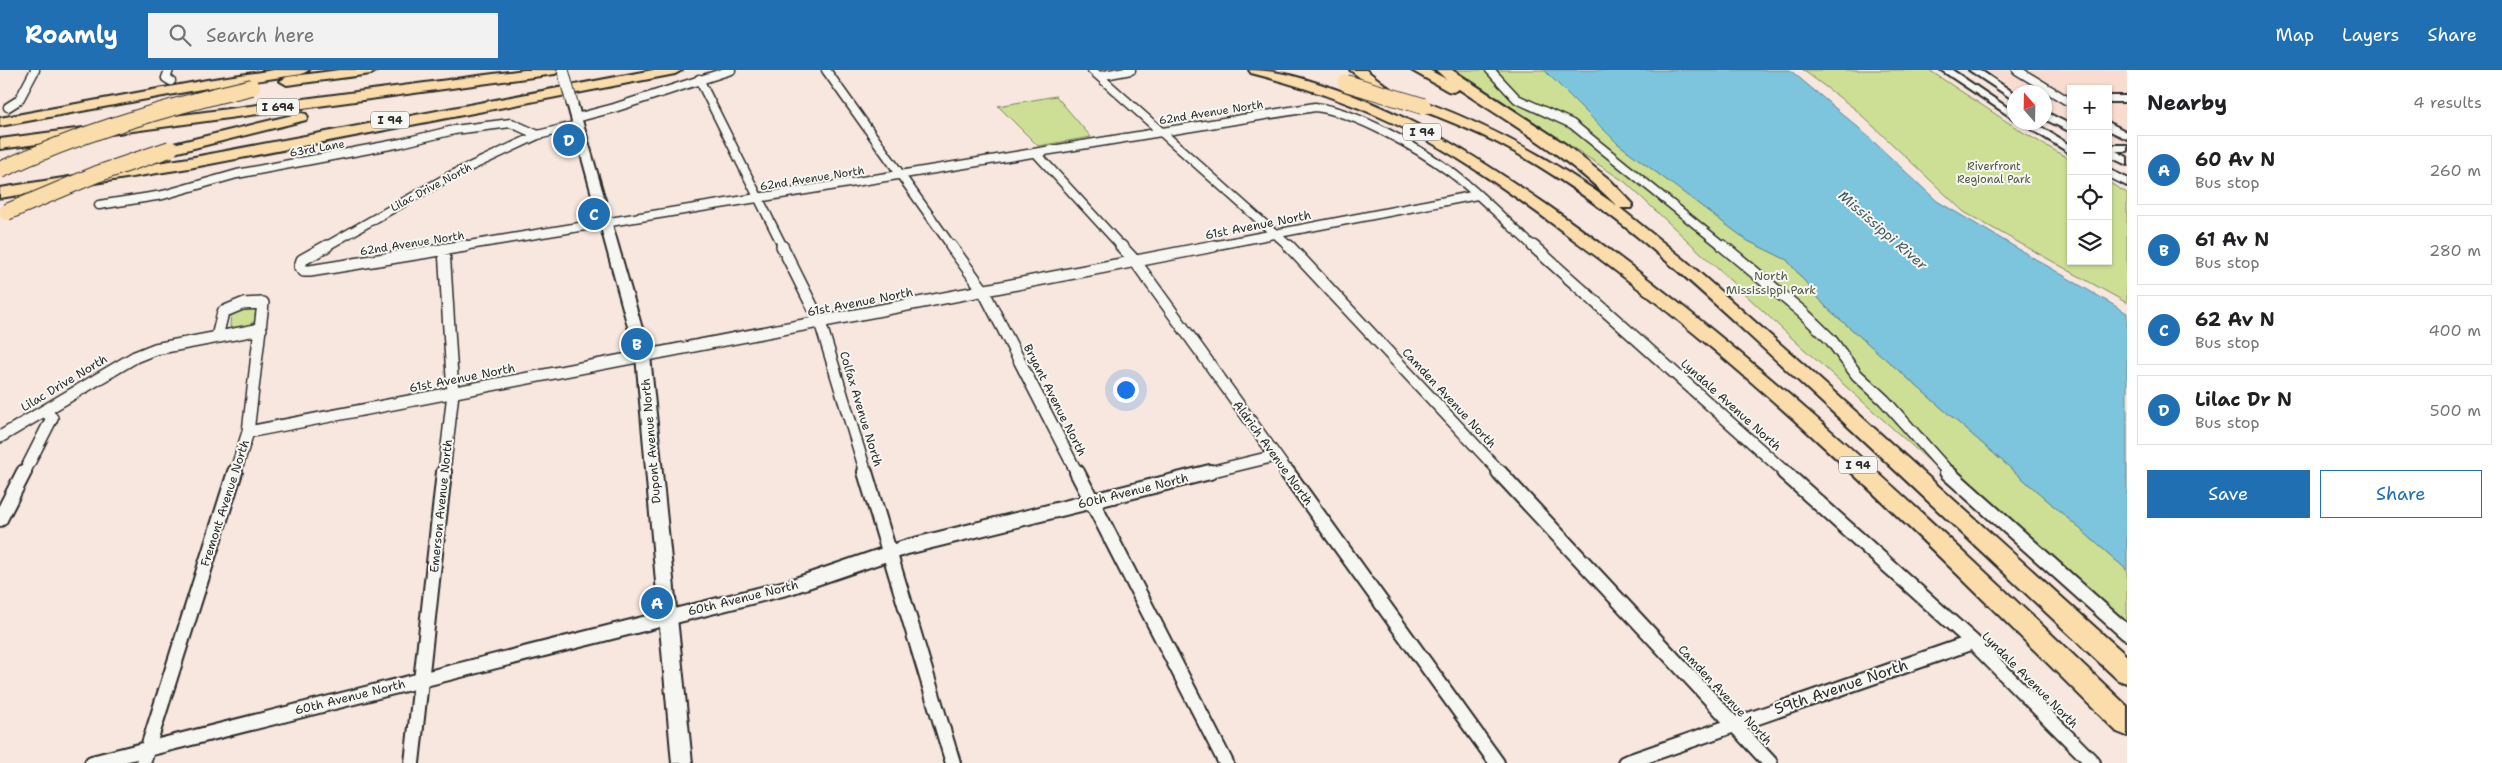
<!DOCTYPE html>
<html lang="en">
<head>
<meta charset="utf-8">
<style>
	body { margin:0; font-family:"Shantell Sans",sans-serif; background:#f2f2f2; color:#202124 }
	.controls { position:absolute; right:15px; top:15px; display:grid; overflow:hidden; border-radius:0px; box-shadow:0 1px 4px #0004 }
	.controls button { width:45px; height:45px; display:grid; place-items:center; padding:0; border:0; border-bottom:1px solid #e0e0e0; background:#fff; color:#202124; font:25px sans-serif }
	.compass { position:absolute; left:2007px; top:15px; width:45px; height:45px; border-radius:50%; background:#fff; box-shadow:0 1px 4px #0004; rotate:340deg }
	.you { position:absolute; left:1125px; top:319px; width:18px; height:18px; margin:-12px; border:4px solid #fff; border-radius:50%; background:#1a73e8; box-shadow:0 0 0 8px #1a73e833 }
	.badge { display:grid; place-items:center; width:32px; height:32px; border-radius:50%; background:#1f6fb2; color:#fff; font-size:16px; font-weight:700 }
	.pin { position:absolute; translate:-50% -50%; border:2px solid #fff; box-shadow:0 1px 5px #0006 }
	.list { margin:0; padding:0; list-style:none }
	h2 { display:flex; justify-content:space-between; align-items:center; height:65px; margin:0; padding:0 20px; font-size:21px }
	h2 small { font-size:16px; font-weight:400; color:#757577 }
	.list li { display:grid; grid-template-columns:32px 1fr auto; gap:15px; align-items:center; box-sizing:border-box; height:70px; margin:0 10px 10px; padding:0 10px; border:1px solid #e0e0e0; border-radius:0px }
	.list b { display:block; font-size:19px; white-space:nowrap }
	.list p { margin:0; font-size:16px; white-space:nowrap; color:#757577 }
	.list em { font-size:16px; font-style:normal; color:#757577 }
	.actions { display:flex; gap:10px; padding:15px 20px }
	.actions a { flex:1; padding:11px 0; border:1px solid #1f6fb2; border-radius:0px; text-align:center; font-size:18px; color:#1f6fb2 }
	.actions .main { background:#1f6fb2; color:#fff }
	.icon { flex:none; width:28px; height:28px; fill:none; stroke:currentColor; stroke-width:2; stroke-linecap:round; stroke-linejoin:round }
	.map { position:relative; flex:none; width:2127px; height:693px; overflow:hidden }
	header { display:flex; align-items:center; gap:30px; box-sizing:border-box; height:70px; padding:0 25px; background:#1f6fb2; color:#fff }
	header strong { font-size:24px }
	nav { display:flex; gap:28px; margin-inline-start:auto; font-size:18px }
	.search { width:350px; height:45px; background:#f2f2f2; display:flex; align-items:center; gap:12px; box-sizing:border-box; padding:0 18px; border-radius:0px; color:#757577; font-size:19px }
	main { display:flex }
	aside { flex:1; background:#fff }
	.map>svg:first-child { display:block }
	.built { fill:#f8dcd0 }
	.green { fill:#ccdf94; stroke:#7c8560 }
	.water { fill:#7dc4dd; stroke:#5c8796 }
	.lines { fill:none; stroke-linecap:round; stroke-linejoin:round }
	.minor-far2-casing { stroke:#2b2b2b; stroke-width:11 }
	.minor-far1-casing { stroke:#2b2b2b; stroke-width:14 }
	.minor-casing { stroke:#2b2b2b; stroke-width:18 }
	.tertiary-casing { stroke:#2b2b2b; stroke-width:4 }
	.motorway-casing { stroke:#2b2b2b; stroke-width:4 }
	.minor-far2 { stroke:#f6f6f2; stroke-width:8 }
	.minor-far1 { stroke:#f6f6f2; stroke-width:11 }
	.minor { stroke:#f6f6f2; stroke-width:14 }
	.tertiary { fill:#f6f6f2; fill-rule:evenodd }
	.motorway { fill:#fbddab; fill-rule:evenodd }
	.tertiary-bridge-casing { stroke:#2b2b2b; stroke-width:13; stroke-linecap:butt }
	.motorway-bridge-casing { stroke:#2b2b2b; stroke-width:18; stroke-linecap:butt }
	.tertiary-bridge { stroke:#f6f6f2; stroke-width:11 }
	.motorway-bridge { stroke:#fbddab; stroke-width:16 }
	.labels { text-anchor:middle; stroke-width:4; stroke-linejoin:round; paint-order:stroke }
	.shield { fill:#f6f6f2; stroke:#686867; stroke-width:1 }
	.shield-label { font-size:11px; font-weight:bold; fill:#2b2b2b }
	.far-street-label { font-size:11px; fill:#2b2b2b; stroke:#f6f6f2 }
	.far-park-label { font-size:11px; fill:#535845; stroke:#f6f6f2 }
	.street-label { font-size:12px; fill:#2b2b2b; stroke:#f6f6f2 }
	.park-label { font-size:12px; fill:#535845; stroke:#f6f6f2 }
	.water-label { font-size:14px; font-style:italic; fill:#445960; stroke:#f6f6f2 }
	.near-street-label { font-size:15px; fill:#2b2b2b; stroke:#f6f6f2 }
</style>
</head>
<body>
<header>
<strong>Roamly</strong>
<div class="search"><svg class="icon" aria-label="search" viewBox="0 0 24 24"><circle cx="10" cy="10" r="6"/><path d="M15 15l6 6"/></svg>Search here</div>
<nav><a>Map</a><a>Layers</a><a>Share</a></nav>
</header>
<main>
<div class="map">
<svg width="2127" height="693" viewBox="0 0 2127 693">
	<rect width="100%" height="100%" fill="#f7e7de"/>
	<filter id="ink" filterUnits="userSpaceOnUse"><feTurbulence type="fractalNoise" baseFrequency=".02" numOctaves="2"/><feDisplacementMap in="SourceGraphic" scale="10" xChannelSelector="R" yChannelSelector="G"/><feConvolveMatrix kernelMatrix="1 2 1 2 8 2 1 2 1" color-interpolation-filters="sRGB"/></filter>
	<g filter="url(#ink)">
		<path class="built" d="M1986,0h141v87l-19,-11v-57h-37v34l-26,-16 -1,-15h-23z"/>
		<path class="green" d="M1456,0h88l73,73 131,98 39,19 39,47 301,263v68l-332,-297 -170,-159z
			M1803,0h126l92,61 50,29v101h37v-79l19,11v110l-163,-91 -109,-103z
			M1056,26l35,41 -53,9 -40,-40z
			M259,236l-3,14c-7,6 -17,11 -26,7l1,-14 3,-3z"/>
		<path class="water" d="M1544,0h246l69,58 78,73 190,112v257l-301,-263 -39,-47 -39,-19 -131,-98z"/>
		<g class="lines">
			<g class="minor-far2-casing">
				<path id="minor-far2" d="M169,0l-3,8 5,3
					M826,0l126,177
					M1092,0l198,177
					M1490,0l27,29 55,25 152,123
					M2017,0l49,30
					M1099,6l32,-6
					M699,9l84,168
					M8,37l11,-7 16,-30
					M576,48l38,-10 117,-38
					M1036,83l86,94
					M99,135l64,-10 74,-21 164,-31 53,-13 57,-7 27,12
					M325,177l123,-70 90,-42 40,-10
					M457,177l858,-140c42,5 103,41 137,66 29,22 55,50 82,74
					M1207,177l270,-52"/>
			</g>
			<g class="minor-far1-casing">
				<path id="minor-far1" d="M327,176l-25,14 -2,7 4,4h6l155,-25
					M782,176l38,76 46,151
					M951,176l32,44 94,183
					M1121,176l14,15 153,212
					M1289,176l212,227
					M1533,176l253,227
					M1723,176l79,66 29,28 26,35 27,25 65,73
					M444,179l9,144 -9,80
					M217,267l6,-25 19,-8 21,-1 -15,129 -13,41
					M248,362l966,-186
					M0,367l135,-80 20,-8 106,-20
					M24,403l28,-55 -7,-7
					M1205,403l70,-17"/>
			</g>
			<g class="minor-casing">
				<path id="minor" d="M865,402l88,291
					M1077,402l149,291
					M1287,402l210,291
					M1499,402l271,291
					M1784,402l189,170 120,121
					M1947,402l180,161
					M0,449l24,-47
					M92,693l698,-176 117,-40 303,-75
					M143,693l92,-291
					M412,693l32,-291
					M1625,693l348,-121"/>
			</g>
			<g class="tertiary-casing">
				<path id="tertiary" d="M1941,0h11l62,42v7z
					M1969,0h11l34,23v7z
					M2108,26h19v6h-19z
					M2066,27l5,2v7l-10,-6z
					M572,30l5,3 73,253 42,407h-20l-36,-407 -69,-253z
					M2044,41l27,14v7l-27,-13z
					M2020,52h13l38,24v8z
					M2108,52l19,10v7l-19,-9z
					M2108,75h19v6h-11l11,6v8l-19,-9z
					M2108,99l19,9v8l-19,-9z"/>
			</g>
			<g class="motorway-casing">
				<path id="motorway" d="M274,0h35l-7,4 -95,14 -207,38v-8l207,-38z
					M339,0h39l-7,4 -84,11 -7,-4 7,-4z
					M524,0h38l-7,4 -555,75v-10z
					M653,0h29l-7,4 -486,94 -189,30v-10l189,-30z
					M1249,0c30,0 57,9 86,19 78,27 145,70 212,116 211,147 394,325 580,501v30l-10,-4c-165,-163 -327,-330 -513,-470 -62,-46 -124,-94 -192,-130 -51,-26 -106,-45 -161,-59z
					M1350,0h16l39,30 -2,3h-10z
					M1411,0h18l17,9 -10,-9h16l113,74 45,36 23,24 -2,4h-11l66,53 118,104 323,291v27l-9,-3c-106,-99 -210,-199 -317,-297 -94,-86 -189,-181 -303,-240 -26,-13 -53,-24 -80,-34l-2,-3 7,-4 5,1c69,26 130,60 189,103 -47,-48 -103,-80 -158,-117l-6,3 -5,-1z
					M301,43l5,1 2,3 -2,3 -136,34 -8,-5 3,-3z"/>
			</g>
			<use href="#minor-far2" class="minor-far2"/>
			<use href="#minor-far1" class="minor-far1"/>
			<use href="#minor" class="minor"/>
			<use href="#tertiary" class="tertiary"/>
			<use href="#motorway" class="motorway"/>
			<g class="tertiary-bridge-casing">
				<path id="tertiary-bridge" d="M563,0l9,33"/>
			</g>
			<g class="motorway-bridge-casing">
				<path id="motorway-bridge" d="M1346,13l77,23
					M0,100c81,-37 165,-63 252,-83
					M7,142l90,-38 73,-25"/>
			</g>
			<use href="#tertiary-bridge" class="tertiary-bridge"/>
			<use href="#motorway-bridge" class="motorway-bridge"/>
		</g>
	</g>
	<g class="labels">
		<g class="shield">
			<rect x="257" y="28.5" width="42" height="17" rx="4"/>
			<rect x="371" y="41.5" width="38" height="17" rx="4"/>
			<rect x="1403" y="53.5" width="38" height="17" rx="4"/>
			<rect x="1839" y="386.5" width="38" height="17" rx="4"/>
		</g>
		<g class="shield-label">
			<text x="278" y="41">I 694</text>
			<text x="390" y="54">I 94</text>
			<text x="1422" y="66">I 94</text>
			<text x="1858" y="399">I 94</text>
		</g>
		<g class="far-street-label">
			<text transform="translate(1211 42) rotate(-9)" y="4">62nd Avenue North</text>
			<text transform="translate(317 78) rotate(-10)" y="4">63rd Lane</text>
			<text transform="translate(812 108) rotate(-9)" y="4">62nd Avenue North</text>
			<text transform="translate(431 117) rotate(-28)" y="4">Lilac Drive North</text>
			<text transform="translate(412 173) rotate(-9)" y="4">62nd Avenue North</text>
		</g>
		<g class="far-park-label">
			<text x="1994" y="100">Riverfront<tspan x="1994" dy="13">Regional Park</tspan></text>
		</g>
		<g class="street-label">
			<text transform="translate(1258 155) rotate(-11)" y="4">61st Avenue North</text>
			<text transform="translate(860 232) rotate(-11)" y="4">61st Avenue North</text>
			<text transform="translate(462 308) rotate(-11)" y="4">61st Avenue North</text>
			<text transform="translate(64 313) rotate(-31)" y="4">Lilac Drive North</text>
			<text transform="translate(1449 328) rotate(47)" y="4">Camden Avenue North</text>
			<text transform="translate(1055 330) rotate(63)" y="4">Bryant Avenue North</text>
			<text transform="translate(1731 335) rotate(42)" y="4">Lyndale Avenue North</text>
			<text transform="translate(861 339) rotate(73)" y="4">Colfax Avenue North</text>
			<text transform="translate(651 371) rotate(-95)" y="4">Dupont Avenue North</text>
			<text transform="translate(1273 383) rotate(54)" y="4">Aldrich Avenue North</text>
			<text transform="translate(1133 421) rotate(-14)" y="4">60th Avenue North</text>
			<text transform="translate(225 433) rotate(-72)" y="4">Fremont Avenue North</text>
			<text transform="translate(441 436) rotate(-84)" y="4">Emerson Avenue North</text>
			<text transform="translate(743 528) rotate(-14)" y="4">60th Avenue North</text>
			<text transform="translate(2030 610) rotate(45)" y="4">Lyndale Avenue North</text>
			<text transform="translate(1725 625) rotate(47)" y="4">Camden Avenue North</text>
			<text transform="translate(350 627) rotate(-14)" y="4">60th Avenue North</text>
		</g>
		<g class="park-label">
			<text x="1771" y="210">North<tspan x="1771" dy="14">Mississippi Park</tspan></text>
		</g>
		<g class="water-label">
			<text transform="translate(1883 160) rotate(41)" y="5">Mississippi River</text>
		</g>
		<g class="near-street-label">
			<text transform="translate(1841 617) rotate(-19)" y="5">59th Avenue North</text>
		</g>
	</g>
</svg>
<div class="controls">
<button>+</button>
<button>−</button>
<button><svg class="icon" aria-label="locate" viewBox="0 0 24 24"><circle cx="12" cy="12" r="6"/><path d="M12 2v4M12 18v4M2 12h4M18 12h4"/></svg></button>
<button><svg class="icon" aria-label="layers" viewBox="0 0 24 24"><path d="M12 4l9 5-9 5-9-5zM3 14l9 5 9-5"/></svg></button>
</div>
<svg class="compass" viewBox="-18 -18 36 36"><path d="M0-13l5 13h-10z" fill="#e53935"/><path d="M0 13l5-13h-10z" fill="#757577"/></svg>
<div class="you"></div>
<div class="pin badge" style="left:657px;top:533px">A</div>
<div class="pin badge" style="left:637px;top:274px">B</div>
<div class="pin badge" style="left:594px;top:144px">C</div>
<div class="pin badge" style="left:569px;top:70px">D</div>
</div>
<aside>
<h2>Nearby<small>4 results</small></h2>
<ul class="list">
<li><span class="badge">A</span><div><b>60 Av N</b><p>Bus stop</p></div><em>260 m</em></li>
<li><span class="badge">B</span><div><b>61 Av N</b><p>Bus stop</p></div><em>280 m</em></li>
<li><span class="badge">C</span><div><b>62 Av N</b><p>Bus stop</p></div><em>400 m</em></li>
<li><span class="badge">D</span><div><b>Lilac Dr N</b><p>Bus stop</p></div><em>500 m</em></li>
</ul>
<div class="actions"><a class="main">Save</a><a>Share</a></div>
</aside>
</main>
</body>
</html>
